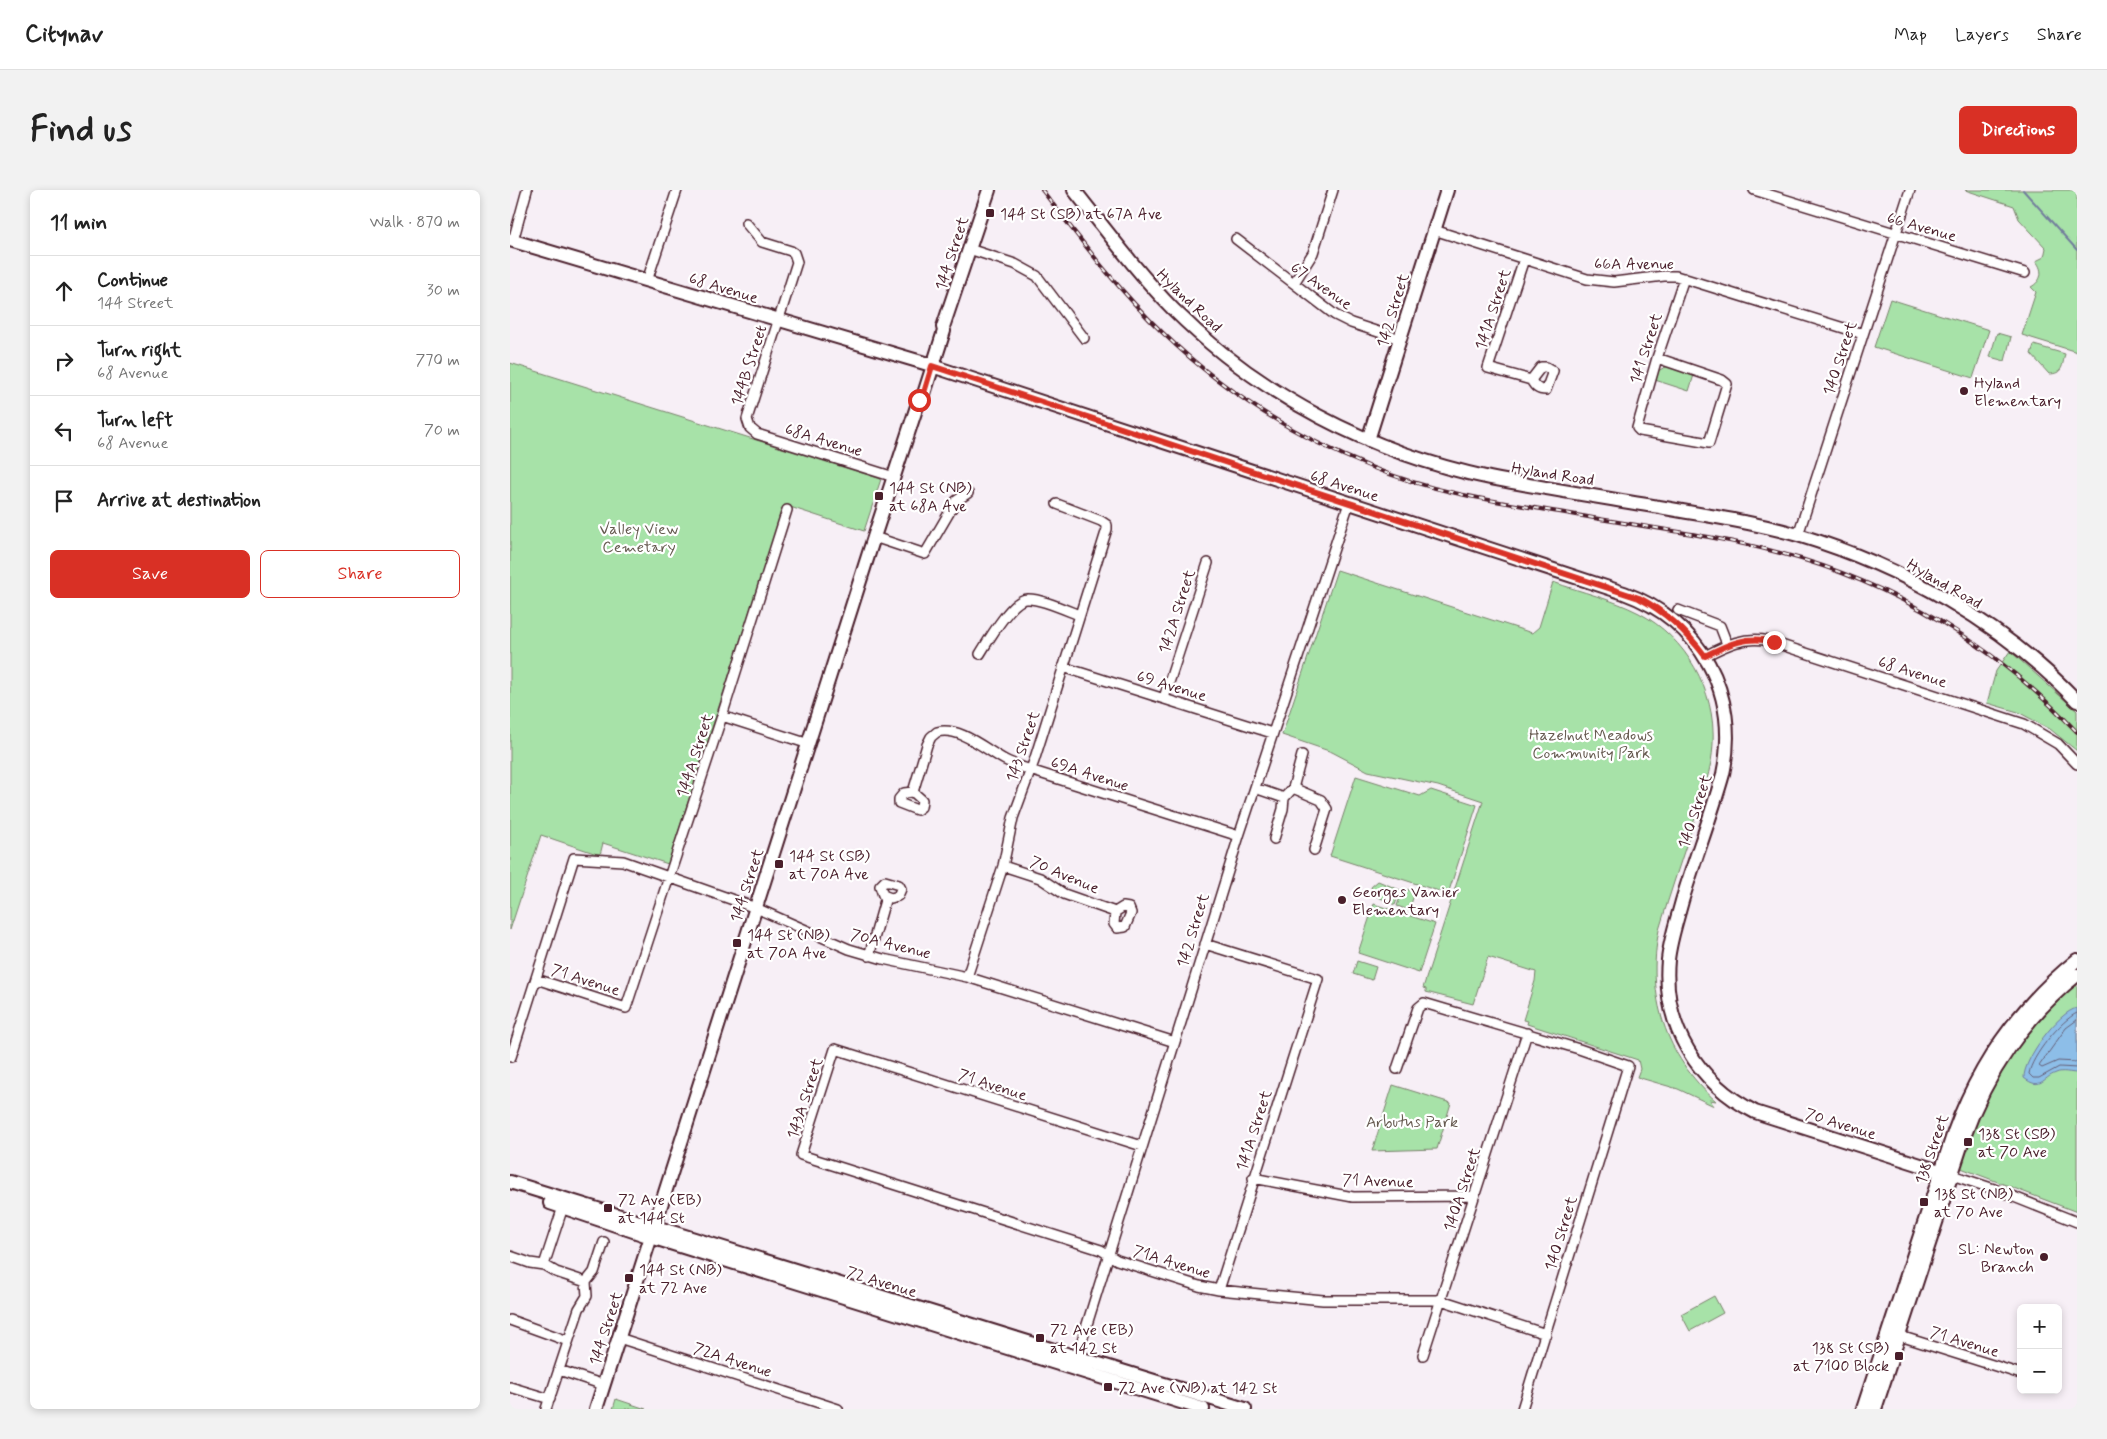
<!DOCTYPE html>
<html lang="en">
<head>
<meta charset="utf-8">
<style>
	body { margin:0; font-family:Mynerve,sans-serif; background:#f2f2f2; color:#222 }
	.controls { position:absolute; right:15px; bottom:15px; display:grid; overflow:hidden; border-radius:8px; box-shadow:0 2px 8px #0003 }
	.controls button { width:45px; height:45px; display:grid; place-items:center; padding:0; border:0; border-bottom:1px solid #e0e0e0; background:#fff; color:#222; font:25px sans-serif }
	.stop { position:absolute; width:15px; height:15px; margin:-11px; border:4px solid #d93025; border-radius:50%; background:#fff }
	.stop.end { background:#d93025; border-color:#fff; box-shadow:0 1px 5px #0008 }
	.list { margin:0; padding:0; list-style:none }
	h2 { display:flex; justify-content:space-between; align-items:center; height:65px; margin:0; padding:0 20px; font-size:21px }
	h2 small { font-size:16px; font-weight:400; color:#767676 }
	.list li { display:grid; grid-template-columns:32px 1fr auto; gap:15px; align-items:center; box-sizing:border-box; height:70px; padding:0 20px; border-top:1px solid #e0e0e0 }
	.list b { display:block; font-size:19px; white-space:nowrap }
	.list p { margin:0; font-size:16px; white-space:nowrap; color:#767676 }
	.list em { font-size:16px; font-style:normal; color:#767676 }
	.actions { display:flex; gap:10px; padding:15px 20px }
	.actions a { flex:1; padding:11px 0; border:1px solid #d93025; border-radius:8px; text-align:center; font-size:18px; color:#d93025 }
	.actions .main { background:#d93025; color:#fff }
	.icon { flex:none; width:28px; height:28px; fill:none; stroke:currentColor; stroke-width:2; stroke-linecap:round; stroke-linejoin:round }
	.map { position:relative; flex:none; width:1567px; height:1219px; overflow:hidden; border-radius:8px }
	header { display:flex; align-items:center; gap:30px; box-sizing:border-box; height:70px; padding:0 25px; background:#fff; border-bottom:1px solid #e0e0e0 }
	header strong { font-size:24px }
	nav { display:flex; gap:28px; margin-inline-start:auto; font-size:18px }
	.intro { display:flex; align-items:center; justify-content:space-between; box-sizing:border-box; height:120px; padding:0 30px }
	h1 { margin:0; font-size:35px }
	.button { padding:12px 22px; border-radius:8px; background:#d93025; color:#fff; font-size:18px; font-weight:700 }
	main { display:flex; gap:30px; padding:0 30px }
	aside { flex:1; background:#fff; border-radius:8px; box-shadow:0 2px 8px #0003 }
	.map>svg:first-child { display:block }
	.green { fill:#a7e2a8; stroke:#78806a }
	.water { fill:#8dbee8; stroke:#727e9c }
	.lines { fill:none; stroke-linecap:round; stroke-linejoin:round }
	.shore { stroke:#655f77; stroke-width:1 }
	.stream { stroke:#727e9c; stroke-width:2 }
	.street-casing { stroke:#4a1f2b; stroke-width:12 }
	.secondary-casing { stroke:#4a1f2b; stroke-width:16 }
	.street { stroke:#fff; stroke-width:9 }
	.secondary { stroke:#fff; stroke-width:12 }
	.rail-casing { stroke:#4a1f2b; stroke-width:4 }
	.rail { stroke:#fff; stroke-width:2; stroke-dasharray:5.5; stroke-linecap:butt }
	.route { stroke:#d93025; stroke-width:6 }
	.poi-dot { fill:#4a1f2b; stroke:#fff; stroke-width:2 }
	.labels { text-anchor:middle; stroke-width:4.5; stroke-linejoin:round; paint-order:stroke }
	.poi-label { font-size:16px; fill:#4a1f2b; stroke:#fff; text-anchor:start }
	.street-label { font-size:16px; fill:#4a1f2b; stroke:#fff }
	.park-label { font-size:16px; fill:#665a50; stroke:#fff }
</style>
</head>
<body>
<header>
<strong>Citynav</strong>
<nav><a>Map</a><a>Layers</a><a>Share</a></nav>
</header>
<div class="intro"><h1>Find us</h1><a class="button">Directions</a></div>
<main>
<aside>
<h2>11 min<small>Walk · 870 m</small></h2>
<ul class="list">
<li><svg class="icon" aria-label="ahead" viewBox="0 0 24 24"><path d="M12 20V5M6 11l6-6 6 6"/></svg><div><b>Continue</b><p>144 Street</p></div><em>30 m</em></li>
<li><svg class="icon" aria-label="right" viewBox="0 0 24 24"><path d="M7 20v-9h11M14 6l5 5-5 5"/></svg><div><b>Turn right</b><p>68 Avenue</p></div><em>770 m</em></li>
<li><svg class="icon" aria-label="left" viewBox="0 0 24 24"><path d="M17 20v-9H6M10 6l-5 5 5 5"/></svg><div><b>Turn left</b><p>68 Avenue</p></div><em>70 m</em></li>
<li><svg class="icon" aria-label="arrive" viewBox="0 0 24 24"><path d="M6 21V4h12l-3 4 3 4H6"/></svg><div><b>Arrive at destination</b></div></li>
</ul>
<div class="actions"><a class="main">Save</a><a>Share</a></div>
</aside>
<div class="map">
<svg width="1567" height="1219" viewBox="0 0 1567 1219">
	<rect width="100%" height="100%" fill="#f7eff6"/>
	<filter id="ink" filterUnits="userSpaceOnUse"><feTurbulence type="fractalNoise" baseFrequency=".02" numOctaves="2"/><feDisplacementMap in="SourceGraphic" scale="10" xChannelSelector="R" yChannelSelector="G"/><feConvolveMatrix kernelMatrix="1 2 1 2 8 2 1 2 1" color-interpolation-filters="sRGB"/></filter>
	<g filter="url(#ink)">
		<path class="green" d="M1455,0h112v162l-55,-17 14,-43 -5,-5c11,-6 13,-16 5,-26l8,-4 2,-9 -27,-29 -5,-13z
			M1380,109l99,31 -16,48 -99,-31z
			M1487,143l14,4 -6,24 -15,-4z
			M1524,155l31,9c-3,12 -2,20 -16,20l-18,-20z
			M0,173l371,116 -17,52 -80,-26 -116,359 -65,-21 -3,12 -59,-20 -31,95z
			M1158,176l26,9 -5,16 -34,-11 2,-9z
			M827,380l195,63 7,-6 14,-45c28,10 59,17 86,31 47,25 77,77 74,131 -1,26 -11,50 -18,74 -12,37 -25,75 -36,112 -13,65 6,126 57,171l-6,-1 4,6 -36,-17 -41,-12 3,-8 -2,-9 -111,-36 1,-3 -5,-1 12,-39 1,-9 -48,-15 -15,47 -47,-12v-3l-3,-1 60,-187 -45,-15 -70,-15 -36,-19 -50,-17z
			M1500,461l67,60v40l-27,-22 -32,-17 -31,-9 9,-32z
			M846,586l64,20 11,-6 46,15 -29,89 -118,-38z
			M868,691l22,9 -5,15 -21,-10 -3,-8z
			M893,698l12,4 -6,18 -12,-4z
			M864,714l61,20 -16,49 -61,-20z
			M847,771l19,6 -4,13 -19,-6z
			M1567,793v229l-116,-44c9,-27 17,-53 30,-79 20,-41 52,-76 86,-106z
			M883,895l58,18 -14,46 -65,2z
			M1204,1106l9,17 -33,18 -9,-17z
			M106,1209l30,10h-33z"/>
		<path class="water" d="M1567,818v65c-6,0 -15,-3 -21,0 -14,5 -15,18 -32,5 -1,-18 34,-66 53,-70z"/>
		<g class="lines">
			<path class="shore" d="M1567,823c-16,7 -46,44 -48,61l4,4h6l20,-11 18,1
				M1567,830l-11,8 -27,38 3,2 16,-7 19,1"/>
			<path class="stream" d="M1513,0l54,60"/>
			<g class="street-casing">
				<path id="street" d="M1244,0l271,83
					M236,33l16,19 29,9 3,2 3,9 -50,157 3,9 7,6 137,43
					M924,40l153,49 27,3 50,-6h12l187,58
					M726,49l99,76 16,8 49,16
					M3,51l14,-51
					M459,59l46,15 22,12 47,62
					M1014,69l-36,109 43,12c4,7 7,10 15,10l7,-19 -7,-4h-5l-10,13
					M137,91l30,-91
					M784,93l19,-30 20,-63
					M1147,168l65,22 5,4 -18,59 -69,-12 -3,-3 20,-70 27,-80
					M1288,345l112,-345
					M364,347l51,17 31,-53 12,-8
					M1168,420l42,16 7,18
					M470,464c8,-13 32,-55 47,-55 13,-1 39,11 52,16
					M1195,466c21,-11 39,-20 64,-15l255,83 34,20 19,20
					M553,477l209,66
					M654,508l44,-135
					M212,526l87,28
					M745,598l29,10
					M783,598l28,12 6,9 -13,41
					M403,602l14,-47 4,-8 6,-5c23,-6 49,18 68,28 8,4 17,7 25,10l209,66
					M403,602l9,8 -1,7 -4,3 -18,-7v-4l5,-6z
					M764,649l9,-30 1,-11 9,-10 9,-33
					M493,676l37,12 24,16 51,18
					M375,691l14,4 2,4 -3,7 -7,2 -8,-3 -3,-9z
					M613,717l6,1 2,5 -6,14 -8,1 -3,-4 1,-12z
					M695,754l113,35 -99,311
					M359,766l17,-59
					M457,787l36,-111 10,-48 21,-57 73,-232v-4l-6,-4 -44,-17
					M26,789l90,29 96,-292 65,-206
					M1,867l63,-199 49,3 133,47 93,41 34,10 84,18 208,65
					M887,879l21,-61 6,-5 155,46 49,17 -106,343
					M632,956l-307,-97 -34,106 300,95 16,10 82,26 20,4 104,10h118l105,34
					M1442,985l42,14 83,33
					M743,988l100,19 121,-1
					M0,1066l20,7 14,2 12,7 30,10
					M34,1075l19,-58
					M0,1130l58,21
					M1390,1146l121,38
					M109,1148l219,71
					M913,1165l104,-322
					M565,1173l164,-527 110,-333
					M49,1180l45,15
					M0,1197l40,12
					M36,1219l33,-100 8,-13 -1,-14 8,-10 10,-30"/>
			</g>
			<g class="secondary-casing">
				<path id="secondary" d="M564,0c32,40 63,82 99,119 86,86 198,144 317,169 58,11 116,20 175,30 44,8 89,14 133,27 103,31 205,88 279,166
					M0,50l418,124
					M422,176l692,227c77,28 116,101 99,181 -12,43 -28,84 -41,127 -5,19 -12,39 -14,59 -6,66 30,123 87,152l197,63
					M858,250l79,-250
					M0,992l735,227
					M40,1013l101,34 552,172
					M86,1219l278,-872 45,-137 4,-3 21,-66 -1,-4 46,-137
					M1353,1219l91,-277c25,-69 66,-126 123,-172
					M1365,1219l89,-272c22,-63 61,-121 113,-162"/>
			</g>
			<use href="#street" class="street"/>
			<use href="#secondary" class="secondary"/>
			<g class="rail-casing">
				<path id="rail" d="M532,0c38,49 76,100 121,143 60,58 131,103 208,134 62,26 129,35 194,46 71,13 145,21 215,40 114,30 216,93 297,179"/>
			</g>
			<use href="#rail" class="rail"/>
		</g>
	</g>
	<g class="lines" filter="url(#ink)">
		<path class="route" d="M409,210l4,-4 9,-30 707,232c27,14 48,34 66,58 23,-12 43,-21 69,-14"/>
	</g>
	<g class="poi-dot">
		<rect x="475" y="18" width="10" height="10" rx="2.5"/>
		<circle cx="1454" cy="201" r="5"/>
		<rect x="364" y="301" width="10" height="10" rx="2.5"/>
		<rect x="264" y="669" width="10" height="10" rx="2.5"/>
		<circle cx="832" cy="710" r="5"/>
		<rect x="222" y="748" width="10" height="10" rx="2.5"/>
		<rect x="1453" y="947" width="10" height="10" rx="2.5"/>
		<rect x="1409" y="1007" width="10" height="10" rx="2.5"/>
		<rect x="93" y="1013" width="10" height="10" rx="2.5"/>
		<circle cx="1534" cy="1067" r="5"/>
		<rect x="114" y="1083" width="10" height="10" rx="2.5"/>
		<rect x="525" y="1143" width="10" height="10" rx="2.5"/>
		<rect x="1384" y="1161" width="10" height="10" rx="2.5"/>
		<rect x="593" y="1192" width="10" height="10" rx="2.5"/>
	</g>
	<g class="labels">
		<g class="poi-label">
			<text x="490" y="29">144 St (SB) at 67A Ave</text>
			<text x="1464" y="198">Hyland<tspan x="1464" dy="18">Elementary</tspan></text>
			<text x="379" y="303">144 St (NB)<tspan x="379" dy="18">at 68A Ave</tspan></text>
			<text x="279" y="671">144 St (SB)<tspan x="279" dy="18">at 70A Ave</tspan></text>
			<text x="842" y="707">Georges Vanier<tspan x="842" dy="18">Elementary</tspan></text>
			<text x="237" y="750">144 St (NB)<tspan x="237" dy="18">at 70A Ave</tspan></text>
			<text x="1468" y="949">138 St (SB)<tspan x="1468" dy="18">at 70 Ave</tspan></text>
			<text x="1424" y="1009">138 St (NB)<tspan x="1424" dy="18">at 70 Ave</tspan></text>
			<text x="108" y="1015">72 Ave (EB)<tspan x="108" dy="18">at 144 St</tspan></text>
			<text x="1524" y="1064" text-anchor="end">SL: Newton<tspan x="1524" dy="18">Branch</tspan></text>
			<text x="129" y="1085">144 St (NB)<tspan x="129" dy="18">at 72 Ave</tspan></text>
			<text x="540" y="1145">72 Ave (EB)<tspan x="540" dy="18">at 142 St</tspan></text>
			<text x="1379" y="1163" text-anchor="end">138 St (SB)<tspan x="1379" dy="18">at 7100 Block</tspan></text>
			<text x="608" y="1203">72 Ave (WB) at 142 St</text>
		</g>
		<g class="street-label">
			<text transform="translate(1412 36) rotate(16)" y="6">66 Avenue</text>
			<text transform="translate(441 63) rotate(-72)" y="6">144 Street</text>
			<text x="1124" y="79">66A Avenue</text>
			<text transform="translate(812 95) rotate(35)" y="6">67 Avenue</text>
			<text transform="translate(214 97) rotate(17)" y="6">68 Avenue</text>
			<text transform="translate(680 110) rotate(44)" y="6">Hyland Road</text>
			<text transform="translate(982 119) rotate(-72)" y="6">141A Street</text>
			<text transform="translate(882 120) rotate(-73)" y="6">142 Street</text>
			<text transform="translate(1135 158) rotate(-72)" y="6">141 Street</text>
			<text transform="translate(1329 168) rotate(-72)" y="6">140 Street</text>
			<text transform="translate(238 175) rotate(-72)" y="6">144B Street</text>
			<text transform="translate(314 249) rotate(17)" y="6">68A Avenue</text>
			<text transform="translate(1043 283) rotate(9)" y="6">Hyland Road</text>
			<text transform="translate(835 295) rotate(18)" y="6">68 Avenue</text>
			<text transform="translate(1435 393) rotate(30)" y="6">Hyland Road</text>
			<text transform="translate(666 421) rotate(-72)" y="6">142A Street</text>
			<text transform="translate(1403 481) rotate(18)" y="6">68 Avenue</text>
			<text transform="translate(662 495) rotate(17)" y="6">69 Avenue</text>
			<text transform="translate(512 556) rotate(-71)" y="6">143 Street</text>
			<text transform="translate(184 565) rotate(-72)" y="6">144A Street</text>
			<text transform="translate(580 583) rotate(18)" y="6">69A Avenue</text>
			<text transform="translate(1184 621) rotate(-72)" y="6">140 Street</text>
			<text transform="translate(555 684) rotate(23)" y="6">70 Avenue</text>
			<text transform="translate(236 695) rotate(-72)" y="6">144 Street</text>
			<text transform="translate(682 740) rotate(-73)" y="6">142 Street</text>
			<text transform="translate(381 753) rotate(14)" y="6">70A Avenue</text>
			<text transform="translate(76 789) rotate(18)" y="6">71 Avenue</text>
			<text transform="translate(483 894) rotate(18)" y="6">71 Avenue</text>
			<text transform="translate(294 908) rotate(-72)" y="6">143A Street</text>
			<text transform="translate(1331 933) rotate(17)" y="6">70 Avenue</text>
			<text transform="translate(743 940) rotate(-72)" y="6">141A Street</text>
			<text transform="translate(1421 959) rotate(-71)" y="6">138 Street</text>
			<text transform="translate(868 990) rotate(2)" y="6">71 Avenue</text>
			<text transform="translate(951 999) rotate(-72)" y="6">140A Street</text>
			<text transform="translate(1050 1043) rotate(-73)" y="6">140 Street</text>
			<text transform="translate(662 1071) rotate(17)" y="6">71A Avenue</text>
			<text transform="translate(372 1091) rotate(17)" y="6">72 Avenue</text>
			<text transform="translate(95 1138) rotate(-72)" y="6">144 Street</text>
			<text transform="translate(1455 1151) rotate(17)" y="6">71 Avenue</text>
			<text transform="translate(223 1169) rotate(18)" y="6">72A Avenue</text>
		</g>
		<g class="park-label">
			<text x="129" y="344">Valley View<tspan x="129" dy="18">Cemetary</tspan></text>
			<text x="1081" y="550">Hazelnut Meadows<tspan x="1081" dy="18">Community Park</tspan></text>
			<text x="902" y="937">Arbutus Park</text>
		</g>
	</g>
</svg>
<div class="controls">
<button>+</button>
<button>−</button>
</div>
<div class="stop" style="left:409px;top:210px"></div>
<div class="stop end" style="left:1264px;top:452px"></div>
</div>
</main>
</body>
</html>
